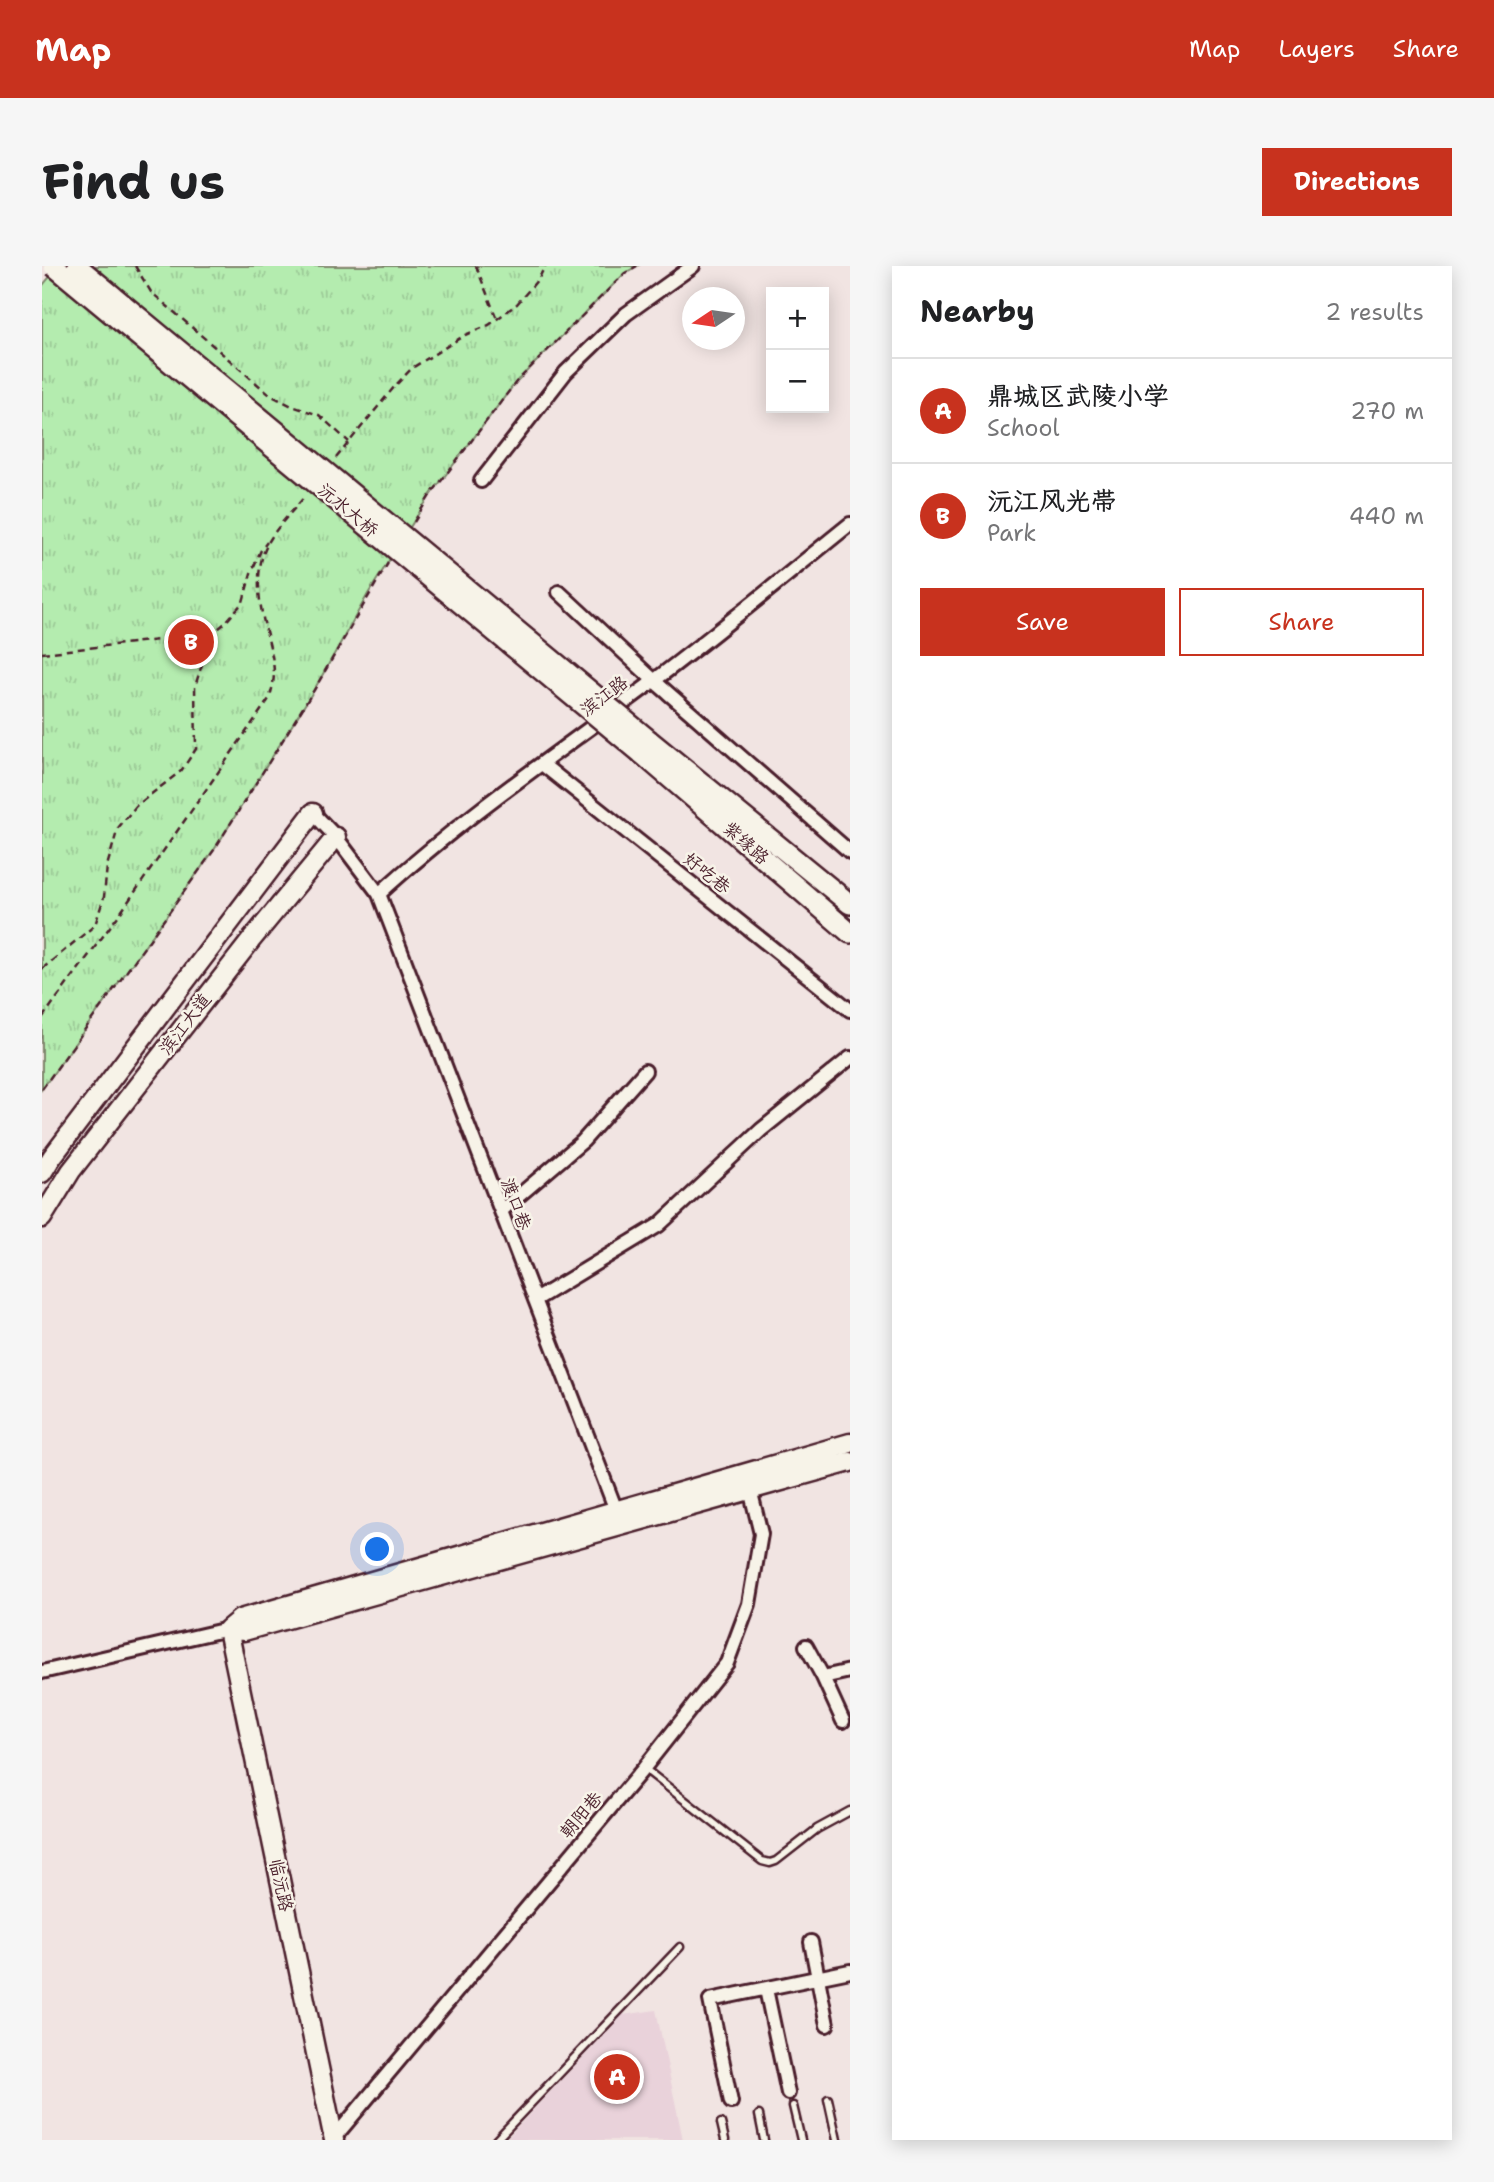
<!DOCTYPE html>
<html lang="en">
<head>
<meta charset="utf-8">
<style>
	body { margin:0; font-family:"Shantell Sans","LXGW WenKai TC",sans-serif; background:#f6f6f6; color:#202124 }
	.controls { position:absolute; right:21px; top:21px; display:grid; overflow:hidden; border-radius:0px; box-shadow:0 4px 18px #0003 }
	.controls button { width:63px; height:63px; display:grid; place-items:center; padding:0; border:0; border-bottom:2px solid #e0e0e0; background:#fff; color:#202124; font:35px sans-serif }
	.compass { position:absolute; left:640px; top:21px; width:63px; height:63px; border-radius:50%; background:#fff; box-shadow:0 4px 18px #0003; rotate:257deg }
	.you { position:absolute; left:336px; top:1284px; width:24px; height:24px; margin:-18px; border:5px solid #fff; border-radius:50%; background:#1a73e8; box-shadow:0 0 0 10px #1a73e833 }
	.badge { display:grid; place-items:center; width:46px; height:46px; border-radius:50%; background:#c8321e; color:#fff; font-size:23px; font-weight:700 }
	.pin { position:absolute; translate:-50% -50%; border:4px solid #fff; box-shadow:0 2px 7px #0006 }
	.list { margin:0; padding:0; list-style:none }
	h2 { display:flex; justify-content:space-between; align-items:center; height:91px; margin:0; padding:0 28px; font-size:30px }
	h2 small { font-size:23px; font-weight:400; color:#757577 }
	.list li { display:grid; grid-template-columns:46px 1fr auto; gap:21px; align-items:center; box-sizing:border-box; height:105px; padding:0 28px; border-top:2px solid #e0e0e0 }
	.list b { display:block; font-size:26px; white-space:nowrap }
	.list p { margin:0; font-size:23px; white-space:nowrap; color:#757577 }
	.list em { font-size:23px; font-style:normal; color:#757577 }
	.actions { display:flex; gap:14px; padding:21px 28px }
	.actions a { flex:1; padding:16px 0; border:2px solid #c8321e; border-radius:0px; text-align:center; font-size:24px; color:#c8321e }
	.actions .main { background:#c8321e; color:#fff }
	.map { position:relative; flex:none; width:808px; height:1874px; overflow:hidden; border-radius:0px }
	header { display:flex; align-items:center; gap:42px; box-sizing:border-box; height:98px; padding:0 35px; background:#c8321e; color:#fff }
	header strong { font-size:33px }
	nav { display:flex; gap:38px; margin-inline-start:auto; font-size:24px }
	.intro { display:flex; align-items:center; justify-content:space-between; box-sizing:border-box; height:168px; padding:0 42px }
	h1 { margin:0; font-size:49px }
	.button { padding:18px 32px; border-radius:0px; background:#c8321e; color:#fff; font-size:24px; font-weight:700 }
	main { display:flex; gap:42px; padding:0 42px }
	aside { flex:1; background:#fff; border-radius:0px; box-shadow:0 4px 18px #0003 }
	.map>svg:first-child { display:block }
	.built { fill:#e9d2da }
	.grass { fill:url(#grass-tufts); stroke:#7f866d; stroke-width:2 }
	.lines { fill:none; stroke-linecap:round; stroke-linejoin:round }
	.lane-casing { stroke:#4a1f2b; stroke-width:11 }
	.street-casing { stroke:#4a1f2b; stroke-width:18 }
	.secondary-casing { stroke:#4a1f2b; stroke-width:23 }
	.primary-casing { stroke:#4a1f2b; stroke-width:24 }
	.path { stroke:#4a1f2b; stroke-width:2.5; stroke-dasharray:7 5; stroke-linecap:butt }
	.lane { stroke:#f7f3e8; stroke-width:6 }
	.street { stroke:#f7f3e8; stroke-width:12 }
	.secondary { stroke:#f7f3e8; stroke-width:18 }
	.primary { stroke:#f7f3e8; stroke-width:19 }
	.primary-bridge-casing { stroke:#4a1f2b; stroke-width:24; stroke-linecap:butt }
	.primary-bridge { stroke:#f7f3e8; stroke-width:19 }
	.labels { text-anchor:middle; stroke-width:5; stroke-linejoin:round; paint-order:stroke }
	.street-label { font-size:18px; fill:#4a1f2b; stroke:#f7f3e8 }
</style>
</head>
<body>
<header>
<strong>Map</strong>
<nav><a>Map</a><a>Layers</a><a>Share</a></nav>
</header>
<div class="intro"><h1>Find us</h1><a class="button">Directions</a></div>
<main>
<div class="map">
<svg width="808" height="1874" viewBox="0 0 808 1874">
	<defs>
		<pattern id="grass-tufts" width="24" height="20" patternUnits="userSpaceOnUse" patternTransform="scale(1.75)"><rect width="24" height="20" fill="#b4ecaf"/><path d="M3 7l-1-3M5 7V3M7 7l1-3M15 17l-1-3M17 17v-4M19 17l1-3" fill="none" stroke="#9cca97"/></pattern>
	</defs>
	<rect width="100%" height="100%" fill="#f1e4e2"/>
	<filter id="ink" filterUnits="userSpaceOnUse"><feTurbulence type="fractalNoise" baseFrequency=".0143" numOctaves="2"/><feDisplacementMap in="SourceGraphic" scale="14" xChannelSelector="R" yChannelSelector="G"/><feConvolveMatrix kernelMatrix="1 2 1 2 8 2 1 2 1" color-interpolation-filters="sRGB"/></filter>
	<g filter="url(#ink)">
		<path class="built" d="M614,1744l27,130h-178l118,-125z"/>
		<path class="grass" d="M17,0h578l-12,7 -109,109 -87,115 -61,97 -54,96 -100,160 -172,239v-803z"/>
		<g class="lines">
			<g class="lane-casing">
				<path id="lane" d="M603,1503l117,92 8,2 6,-2 41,-32 33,-18
					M786,1833l9,41
					M751,1840l8,34
					M717,1849l5,25
					M679,1857l4,17
					M454,1874l184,-193"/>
			</g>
			<g class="street-casing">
				<path id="street" d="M439,215l85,-109 60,-58 67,-48
					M517,326l101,94 190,166
					M500,498l308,246
					M271,547l23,24 43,57 240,624
					M337,628c84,-77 180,-142 272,-211 68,-51 133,-106 199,-159
					M459,945l82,-70 62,-70
					M493,1034l124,-75 102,-95 89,-72
					M764,1380l17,31 20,44
					M0,1406l186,-43
					M781,1411l27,-6
					M769,1676l16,83
					M724,1723l22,104
					M689,1836l-21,-102 140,-29
					M292,1872l310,-370 83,-105 22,-59 12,-70 -12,-49"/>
			</g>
			<g class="secondary-casing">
				<path id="secondary" d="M0,907l10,-16 261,-344
					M0,952l29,-47 181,-232 84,-102
					M186,1363l12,-10 610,-176
					M186,1363l16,2 606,-169
					M186,1363l106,511"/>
			</g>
			<g class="primary-casing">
				<path id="primary" d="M607,474l201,164
					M599,487l209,180"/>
			</g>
			<path class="path" d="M93,0l16,26 119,103 22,11 27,9 30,27
				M434,0l21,53
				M294,192l59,-72 17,-18 53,-33 24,-10 28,-21 22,-26 6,-12
				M372,256l15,-25 87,-115 109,-109 12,-7
				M0,387l170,-19 13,-11 18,-21 8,-29 10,-23 6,-8
				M0,703l53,-44 9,-28 3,-31 11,-38 18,-22 45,-35 15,-22 -1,-63 17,-52
				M0,752l79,-106 148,-213c9,-26 4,-39 -2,-64 -8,-31 -15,-68 4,-97 9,-15 23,-28 34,-42
				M0,823l172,-239 100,-160 74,-127"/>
			<use href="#lane" class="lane"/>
			<use href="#street" class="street"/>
			<use href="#secondary" class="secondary"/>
			<use href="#primary" class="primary"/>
			<g class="primary-bridge-casing">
				<path id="primary-bridge" d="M12,0l587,487
					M35,0l572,474"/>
			</g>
			<use href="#primary-bridge" class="primary-bridge"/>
		</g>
	</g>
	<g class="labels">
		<g class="street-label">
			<text transform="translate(306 244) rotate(40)" y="6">沅水大桥</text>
			<text transform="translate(562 430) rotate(-37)" y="6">滨江路</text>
			<text transform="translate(704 577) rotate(41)" y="6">紫缘路</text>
			<text transform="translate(665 607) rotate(39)" y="6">好吃巷</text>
			<text transform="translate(143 758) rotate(-52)" y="6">滨江大道</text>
			<text transform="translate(474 938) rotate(69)" y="6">渡口巷</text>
			<text transform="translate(539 1549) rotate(-50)" y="6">朝阳巷</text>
			<text transform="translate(239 1619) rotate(78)" y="6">临沅路</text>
		</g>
	</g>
</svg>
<div class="controls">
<button>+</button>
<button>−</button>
</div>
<svg class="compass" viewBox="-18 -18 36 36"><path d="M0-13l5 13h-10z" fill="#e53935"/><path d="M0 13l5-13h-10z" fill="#757577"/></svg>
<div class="you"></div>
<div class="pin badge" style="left:575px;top:1811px">A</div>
<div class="pin badge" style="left:149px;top:376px">B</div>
</div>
<aside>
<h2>Nearby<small>2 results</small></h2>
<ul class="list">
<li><span class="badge">A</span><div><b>鼎城区武陵小学</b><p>School</p></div><em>270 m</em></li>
<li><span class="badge">B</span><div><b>沅江风光带</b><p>Park</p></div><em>440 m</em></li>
</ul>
<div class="actions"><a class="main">Save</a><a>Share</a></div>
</aside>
</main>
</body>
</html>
